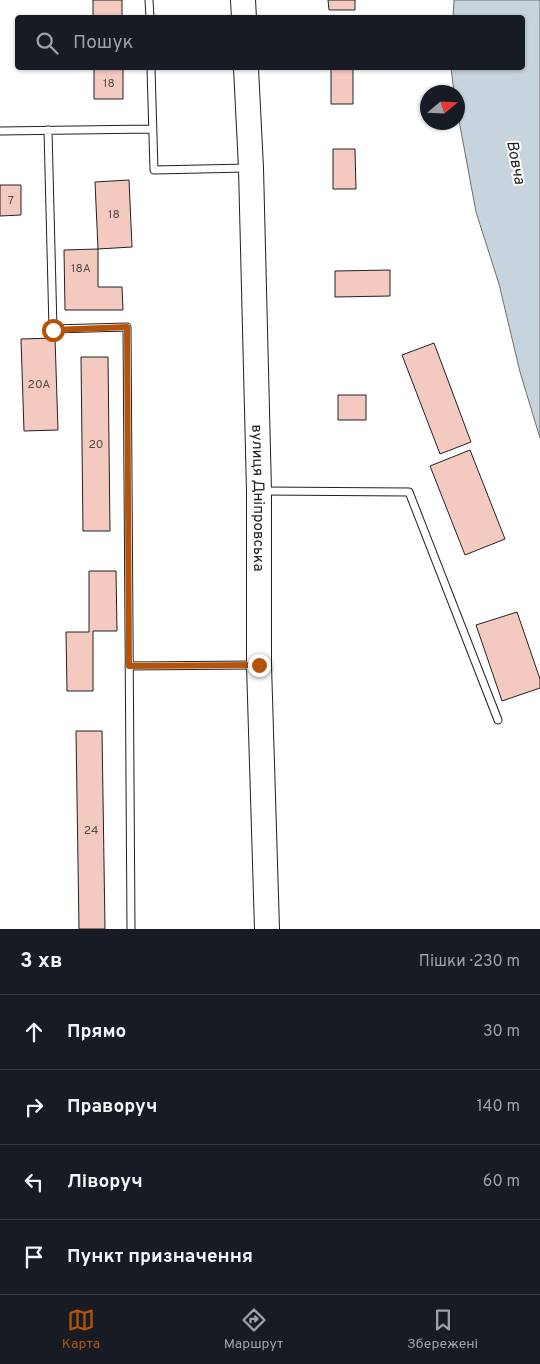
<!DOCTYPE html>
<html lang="uk">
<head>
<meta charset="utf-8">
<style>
	body { margin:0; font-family:Overpass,sans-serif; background:#20242c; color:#f1f3f6 }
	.compass { position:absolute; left:420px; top:85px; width:45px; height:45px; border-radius:50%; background:#171b24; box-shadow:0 1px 4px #0004; rotate:71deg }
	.stop { position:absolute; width:15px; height:15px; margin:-11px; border:4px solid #b45309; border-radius:50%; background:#fff }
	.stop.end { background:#b45309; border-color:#fff; box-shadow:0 1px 5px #0008 }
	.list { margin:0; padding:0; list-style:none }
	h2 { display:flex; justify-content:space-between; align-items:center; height:65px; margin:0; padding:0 20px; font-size:21px }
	h2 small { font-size:16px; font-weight:400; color:#9ea1a6 }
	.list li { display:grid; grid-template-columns:32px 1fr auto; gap:15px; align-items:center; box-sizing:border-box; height:75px; padding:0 20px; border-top:1px solid #363941 }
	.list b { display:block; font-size:19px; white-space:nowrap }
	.list em { font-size:16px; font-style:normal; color:#9ea1a6 }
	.icon { flex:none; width:28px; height:28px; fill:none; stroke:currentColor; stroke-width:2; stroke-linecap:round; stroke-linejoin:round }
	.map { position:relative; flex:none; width:540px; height:929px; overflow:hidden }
	.search { position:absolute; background:#171b24; box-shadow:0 1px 4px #0004; left:15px; right:15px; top:15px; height:55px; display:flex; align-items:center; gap:12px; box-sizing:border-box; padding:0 18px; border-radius:5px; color:#9ea1a6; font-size:19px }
	.sheet { height:365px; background:#171b24 }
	nav { display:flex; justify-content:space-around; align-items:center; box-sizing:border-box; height:70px; border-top:1px solid #363941; background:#171b24; font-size:14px; color:#9ea1a6 }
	nav a { display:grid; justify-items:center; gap:2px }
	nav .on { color:#b45309 }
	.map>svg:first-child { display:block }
	.water { fill:#c7d3dd; stroke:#6f6f6f }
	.building { fill:#f3c9c0; stroke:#222 }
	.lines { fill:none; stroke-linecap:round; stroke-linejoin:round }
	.service-casing { stroke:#222; stroke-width:9 }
	.trunk-casing { stroke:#222; stroke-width:26 }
	.service { stroke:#fff; stroke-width:7 }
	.trunk { stroke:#fff; stroke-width:24 }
	.route { stroke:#b45309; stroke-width:6 }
	.labels { text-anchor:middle; stroke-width:4; stroke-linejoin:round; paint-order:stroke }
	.number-label { font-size:12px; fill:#564c4a }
	.street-label { font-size:15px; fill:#222; stroke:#fff }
	.water-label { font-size:16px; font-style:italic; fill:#222; stroke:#fff }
</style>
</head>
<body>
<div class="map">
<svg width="540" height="929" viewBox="0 0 540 929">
	<rect width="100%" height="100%" fill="#fff"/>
	<path class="water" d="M454,0h86v438l-20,-66 -21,-88 -23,-72 -18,-97v-23h-4l-3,-24h71v-50l-69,-1z"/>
	<path class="building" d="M93,0h29v18h-29z
		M328,0h27v10h-26z
		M94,68h29v31h-29z
		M331,68h22v36h-22z
		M333,149h22l1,40h-23z
		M129,180l3,67 -34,2 -3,-67z
		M0,185h21v30l-21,1z
		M98,249v38h24l1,23h-58l-1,-60z
		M390,270v26l-55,1v-26z
		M55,338l3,92 -34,1 -3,-92z
		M434,343l37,99 -31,12 -38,-99z
		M81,357h27l2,174h-27z
		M338,395h28v25h-28z
		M470,450l35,89 -40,16 -35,-89z
		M89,571h27l1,60h-24v60h-26l-1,-59h23z
		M517,612l23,67v9l-38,13 -26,-76z
		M76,731h26l3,198h-26z"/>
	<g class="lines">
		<g class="service-casing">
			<path id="service" d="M149,0l1,18
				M151,68l3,102 93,-2
				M48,130l5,199 74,-2 4,602
				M0,131l152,-2
				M262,491l147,1 89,228
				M129,666l127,-1"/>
		</g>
		<g class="trunk-casing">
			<g id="trunk">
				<path d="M243,0l1,18"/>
				<path id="s1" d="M246,68l5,100 8,323v174l8,264"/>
			</g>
		</g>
		<use href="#service" class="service"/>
		<use href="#trunk" class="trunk"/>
	</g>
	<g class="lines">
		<path class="route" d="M53,330l74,-3 2,339 130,-1"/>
	</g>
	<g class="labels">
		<g class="number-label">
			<text x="109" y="87">18</text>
			<text x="11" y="204">7</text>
			<text x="114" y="218">18</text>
			<text x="81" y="272">18А</text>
			<text x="39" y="388">20А</text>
			<text x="96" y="448">20</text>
			<text x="91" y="834">24</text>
		</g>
		<g class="street-label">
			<text dy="5" stroke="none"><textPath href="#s1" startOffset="430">вулиця Дніпровська</textPath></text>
		</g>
		<g class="water-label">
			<text transform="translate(517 162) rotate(79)" y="6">Вовча</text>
		</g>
	</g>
</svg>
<svg class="compass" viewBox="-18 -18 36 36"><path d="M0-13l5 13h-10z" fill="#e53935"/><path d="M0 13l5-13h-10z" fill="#9ea1a6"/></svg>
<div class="stop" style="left:53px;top:330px"></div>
<div class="stop end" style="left:259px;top:665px"></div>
<div class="search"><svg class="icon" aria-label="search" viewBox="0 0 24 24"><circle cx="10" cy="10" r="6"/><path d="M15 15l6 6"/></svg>Пошук</div>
</div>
<section class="sheet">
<h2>3 хв<small>Пішки · 230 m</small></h2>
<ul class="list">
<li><svg class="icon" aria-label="ahead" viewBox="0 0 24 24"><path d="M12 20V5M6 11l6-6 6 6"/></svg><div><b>Прямо</b></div><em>30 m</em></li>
<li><svg class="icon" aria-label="right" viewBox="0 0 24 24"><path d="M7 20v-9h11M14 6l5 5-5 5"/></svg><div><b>Праворуч</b></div><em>140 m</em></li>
<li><svg class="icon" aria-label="left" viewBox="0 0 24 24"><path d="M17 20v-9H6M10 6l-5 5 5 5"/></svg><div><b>Ліворуч</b></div><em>60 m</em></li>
<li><svg class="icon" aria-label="arrive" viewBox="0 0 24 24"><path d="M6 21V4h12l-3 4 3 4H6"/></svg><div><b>Пункт призначення</b></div></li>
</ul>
</section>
<nav>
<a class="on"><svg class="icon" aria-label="map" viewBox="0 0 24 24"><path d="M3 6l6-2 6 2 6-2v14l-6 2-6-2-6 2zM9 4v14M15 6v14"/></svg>Карта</a>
<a><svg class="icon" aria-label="directions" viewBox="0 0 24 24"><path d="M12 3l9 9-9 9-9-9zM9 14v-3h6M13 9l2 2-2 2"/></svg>Маршрут</a>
<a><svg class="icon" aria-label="saved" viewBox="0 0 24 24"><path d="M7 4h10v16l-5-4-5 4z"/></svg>Збережені</a>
</nav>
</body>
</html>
